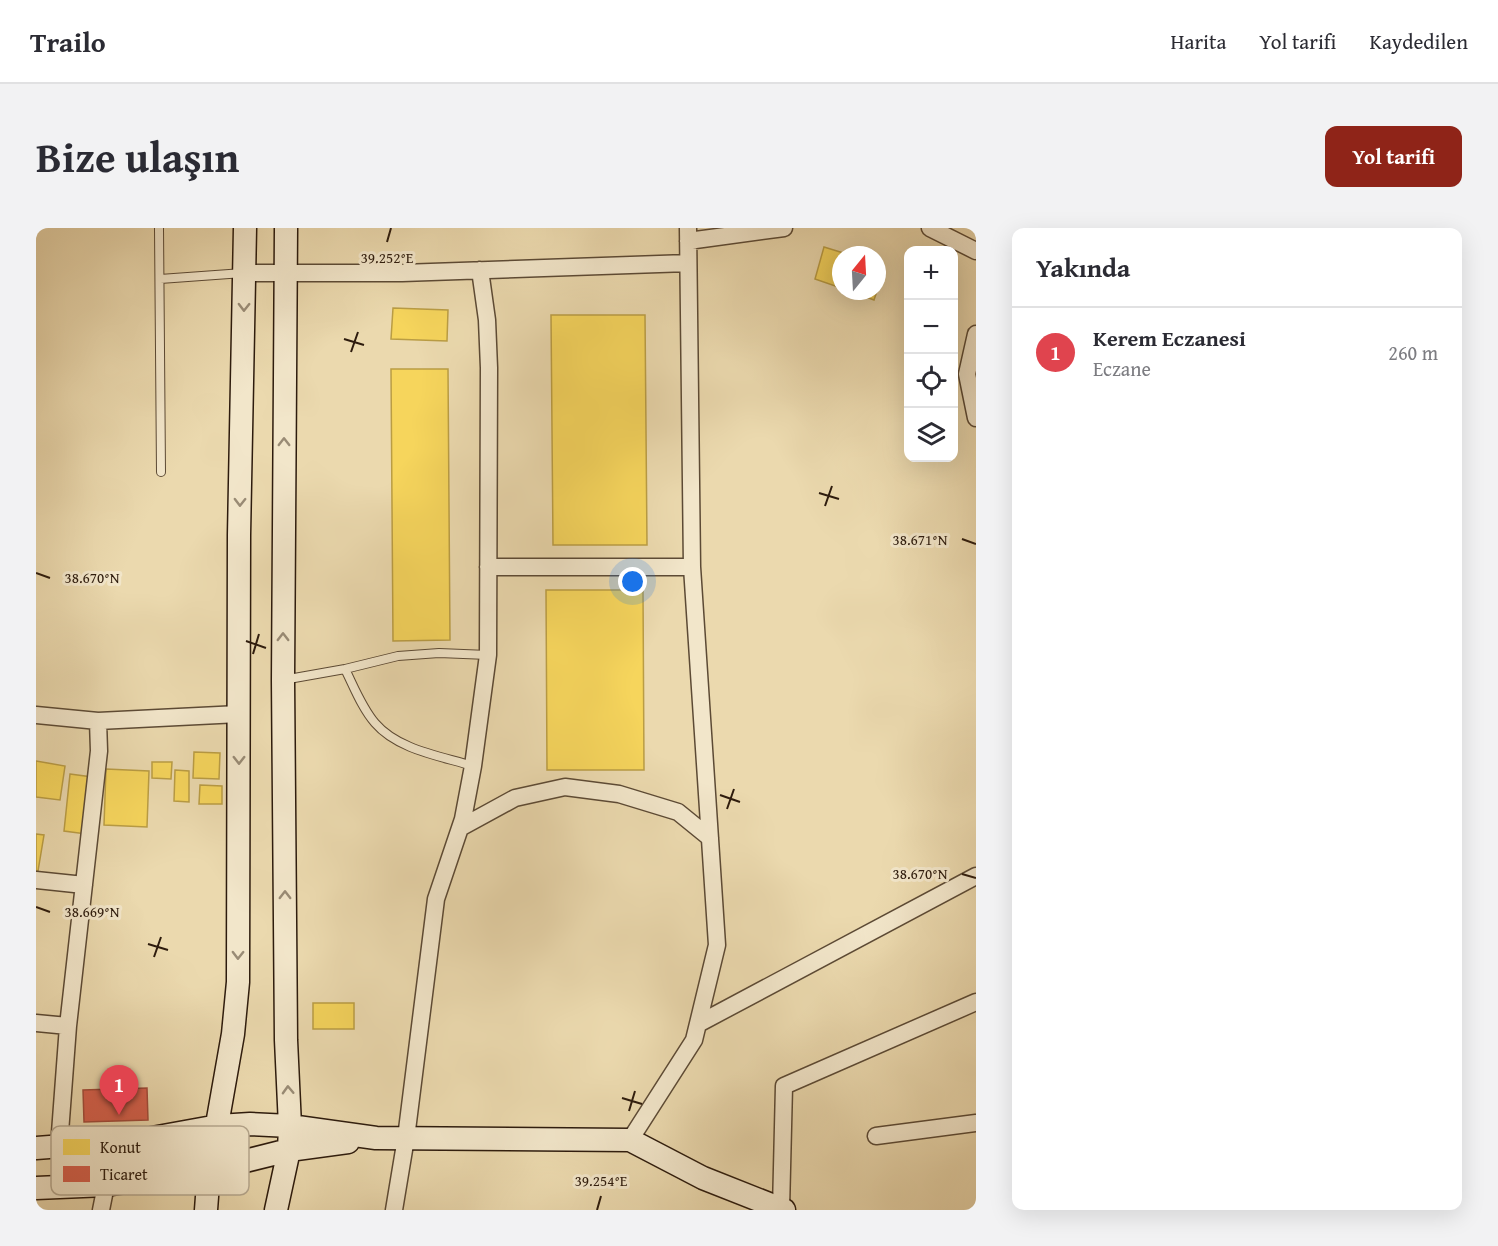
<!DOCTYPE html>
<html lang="tr">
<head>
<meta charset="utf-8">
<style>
	body { margin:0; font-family:"Gentium Book Plus",serif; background:#f2f2f3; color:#2b2b33 }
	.controls { position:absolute; right:18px; top:18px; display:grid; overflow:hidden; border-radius:12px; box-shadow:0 6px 24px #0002 }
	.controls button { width:54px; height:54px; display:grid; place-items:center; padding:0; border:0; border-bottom:2px solid #e1e1e2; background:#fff; color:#2b2b33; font:30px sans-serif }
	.compass { position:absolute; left:796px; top:18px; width:54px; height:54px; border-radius:50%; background:#fff; box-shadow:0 6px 24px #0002; rotate:18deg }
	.you { position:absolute; left:597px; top:354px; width:21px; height:21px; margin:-15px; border:4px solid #fff; border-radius:50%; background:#1a73e8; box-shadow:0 0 0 9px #1a73e833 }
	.badge { display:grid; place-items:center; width:39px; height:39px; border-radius:50%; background:#8f2418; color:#fff; font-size:20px; font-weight:700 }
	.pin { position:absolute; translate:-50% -50px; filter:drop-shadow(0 2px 3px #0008) }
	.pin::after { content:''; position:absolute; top:32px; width:21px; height:18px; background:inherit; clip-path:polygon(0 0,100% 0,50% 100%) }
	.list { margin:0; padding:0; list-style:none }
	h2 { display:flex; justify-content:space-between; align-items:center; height:78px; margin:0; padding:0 24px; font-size:26px }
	h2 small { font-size:20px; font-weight:400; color:#7c7c81 }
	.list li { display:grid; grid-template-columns:39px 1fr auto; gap:18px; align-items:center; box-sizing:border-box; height:90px; padding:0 24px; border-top:2px solid #e1e1e2 }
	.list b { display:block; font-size:22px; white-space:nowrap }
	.list p { margin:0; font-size:20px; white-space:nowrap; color:#7c7c81 }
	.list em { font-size:20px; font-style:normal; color:#7c7c81 }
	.icon { flex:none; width:33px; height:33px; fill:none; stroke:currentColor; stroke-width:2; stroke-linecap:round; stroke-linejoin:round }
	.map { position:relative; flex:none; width:940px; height:982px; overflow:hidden; border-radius:12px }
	header { display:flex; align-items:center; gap:36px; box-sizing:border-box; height:84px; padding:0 30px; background:#fff; border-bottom:2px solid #e1e1e2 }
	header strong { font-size:28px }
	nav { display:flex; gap:33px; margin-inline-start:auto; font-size:21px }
	.intro { display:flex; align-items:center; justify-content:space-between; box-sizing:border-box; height:144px; padding:0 36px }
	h1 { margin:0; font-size:42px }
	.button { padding:15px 27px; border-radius:12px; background:#8f2418; color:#fff; font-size:21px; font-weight:700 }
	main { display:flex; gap:36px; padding:0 36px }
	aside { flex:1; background:#fff; border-radius:12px; box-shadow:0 6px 24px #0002 }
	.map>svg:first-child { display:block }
	.homes { fill:#f6d55c; stroke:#ba9d44; stroke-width:1.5 }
	.shops { fill:#d6604d; stroke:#a34b3a; stroke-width:1.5 }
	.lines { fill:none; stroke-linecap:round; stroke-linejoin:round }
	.lane-casing { stroke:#5c4a35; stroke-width:10 }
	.street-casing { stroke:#5c4a35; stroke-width:19 }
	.secondary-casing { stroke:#2d1b0d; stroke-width:25 }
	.lane { stroke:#f2e6ca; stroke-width:8 }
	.street { stroke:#f2e6ca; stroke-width:16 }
	.secondary { stroke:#f2e6ca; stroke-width:22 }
	.oneway { stroke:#998b75 }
	.ticks { fill:none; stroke:#2d1b0d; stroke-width:2 }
	.key { fill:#f2e6ca; stroke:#b7a991; stroke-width:1.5 }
	.key-label { font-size:16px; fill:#2d1b0d }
	.ticks-label { font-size:15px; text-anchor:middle; fill:#2d1b0d; stroke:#f2e6ca; stroke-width:6; stroke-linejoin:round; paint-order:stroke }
</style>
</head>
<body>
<header>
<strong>Trailo</strong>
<nav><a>Harita</a><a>Yol tarifi</a><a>Kaydedilen</a></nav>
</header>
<div class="intro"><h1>Bize ulaşın</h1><a class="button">Yol tarifi</a></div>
<main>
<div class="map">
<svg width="940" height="982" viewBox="0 0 940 982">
	<rect width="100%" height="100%" fill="#ebd9ae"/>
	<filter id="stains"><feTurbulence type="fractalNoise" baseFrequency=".00333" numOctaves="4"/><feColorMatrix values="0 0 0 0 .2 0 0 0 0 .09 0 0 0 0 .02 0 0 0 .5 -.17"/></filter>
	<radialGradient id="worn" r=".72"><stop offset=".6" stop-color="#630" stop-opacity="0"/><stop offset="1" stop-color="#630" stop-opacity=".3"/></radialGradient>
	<path class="homes" d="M788,19l26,8h-9v33l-26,-9z
		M814,63h27l-3,9z
		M357,80l55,2 -1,31 -56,-2z
		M515,87h94l2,230h-94z
		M355,141h57l2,271 -57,1z
		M510,362h97l1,180h-97z
		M158,524l26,1 -1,26 -26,-1z
		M0,533l29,5 -5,34 -24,-3z
		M116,534h20l-1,17 -19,-1z
		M70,541l43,2 -2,56 -43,-2z
		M139,542l14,1v31l-15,-1z
		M34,546l22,3 -6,57 -22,-3z
		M164,557l22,1v18h-23z
		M0,606l8,1 -6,36h-2z
		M277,775h41v26h-41z"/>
	<path class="shops" d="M111,860l1,32 -64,2 -1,-32z"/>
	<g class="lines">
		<g class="lane-casing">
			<path id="lane" d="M123,0l2,244
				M124,51l83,-6
				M309,441c9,18 17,39 30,54 23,27 66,33 98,43
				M247,452l62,-11 53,-13 41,-3 49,2"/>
		</g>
		<g class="street-casing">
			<path id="street" d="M894,0l46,23
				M652,13l96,-13
				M209,45h157l286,-10
				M940,106l-9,40 9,44
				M452,339h204l-4,-339
				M0,487l62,6 141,-7
				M424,600l55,-30 50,-11 54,7 59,18 32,26
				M0,652l48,5
				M0,795l32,3
				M662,796l278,-148
				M840,908l100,-13
				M594,912l64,-100 23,-95 -25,-378
				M23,918l9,-120 31,-275 -1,-30
				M745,981l3,-123 192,-84
				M65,982l5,-25
				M358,982l12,-72 30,-239 27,-80 10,-53 15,-111 1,-287 -2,-48 -7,-50"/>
		</g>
		<g class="secondary-casing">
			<path id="secondary" d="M0,920l105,-8 77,-14 32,-2 40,2 86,12 254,2 73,38 81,32
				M0,960l70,-3 103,-15 80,-20 59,-8
				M170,982l3,-40 24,-136 5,-52 1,-447 6,-307
				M240,982l13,-60 1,-24 -4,-86 -3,-360 3,-452"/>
		</g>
		<use href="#lane" class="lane"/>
		<use href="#street" class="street"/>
		<use href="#secondary" class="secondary"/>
	</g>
	<defs><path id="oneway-chevron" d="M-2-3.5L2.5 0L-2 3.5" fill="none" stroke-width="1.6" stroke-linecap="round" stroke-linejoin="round" transform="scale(1.5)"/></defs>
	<g class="oneway">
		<use href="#oneway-chevron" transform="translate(208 79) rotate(91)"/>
		<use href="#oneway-chevron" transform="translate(248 214) rotate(-90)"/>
		<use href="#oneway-chevron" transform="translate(204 274) rotate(91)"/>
		<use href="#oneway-chevron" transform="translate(247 409) rotate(-90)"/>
		<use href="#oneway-chevron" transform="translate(203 532) rotate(90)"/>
		<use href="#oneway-chevron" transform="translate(249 667) rotate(-90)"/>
		<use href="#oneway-chevron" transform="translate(202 727) rotate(91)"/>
		<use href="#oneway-chevron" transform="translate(252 862) rotate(-92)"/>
	</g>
	<path class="ticks" d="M351,14l4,-14M308,111l20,6M315,124l7,-20M783,265l20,6M789,278l7,-20M926,311l14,5M0,345l14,5M210,413l20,7M217,426l6,-20M684,567l20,7M691,581l7,-20M926,646l14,4M0,679l14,5M112,716l20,6M118,729l7,-20M586,870l20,6M593,883l6,-20M561,982l4,-14"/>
	<rect x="15" y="898" width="198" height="69" rx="9" class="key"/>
	<rect x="27" y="911" width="27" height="16" fill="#f6d55c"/>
	<rect x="27" y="938" width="27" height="16" fill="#d6604d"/>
	<g class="key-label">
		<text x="64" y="925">Konut</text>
		<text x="64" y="952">Ticaret</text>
	</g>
	<g class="ticks-label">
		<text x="351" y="35">39.252°E</text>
		<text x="884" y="317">38.671°N</text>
		<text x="56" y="355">38.670°N</text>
		<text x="884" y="651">38.670°N</text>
		<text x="56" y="689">38.669°N</text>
		<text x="565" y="958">39.254°E</text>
	</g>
	<rect width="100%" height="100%" filter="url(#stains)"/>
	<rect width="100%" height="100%" fill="url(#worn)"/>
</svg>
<div class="controls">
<button>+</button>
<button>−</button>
<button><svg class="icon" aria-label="locate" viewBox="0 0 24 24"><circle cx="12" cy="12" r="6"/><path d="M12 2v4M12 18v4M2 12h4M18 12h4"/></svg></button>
<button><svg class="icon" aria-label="layers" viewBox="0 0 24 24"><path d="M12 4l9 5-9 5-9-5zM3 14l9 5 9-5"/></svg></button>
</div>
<svg class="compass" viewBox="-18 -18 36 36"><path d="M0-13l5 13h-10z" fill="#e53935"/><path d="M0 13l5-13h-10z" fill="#7c7c81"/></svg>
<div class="you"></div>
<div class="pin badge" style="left:83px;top:887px;background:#e0444e">1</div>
</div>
<aside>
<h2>Yakında<small></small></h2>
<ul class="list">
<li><span class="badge" style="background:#e0444e">1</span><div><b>Kerem Eczanesi</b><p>Eczane</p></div><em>260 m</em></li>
</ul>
</aside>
</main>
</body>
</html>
